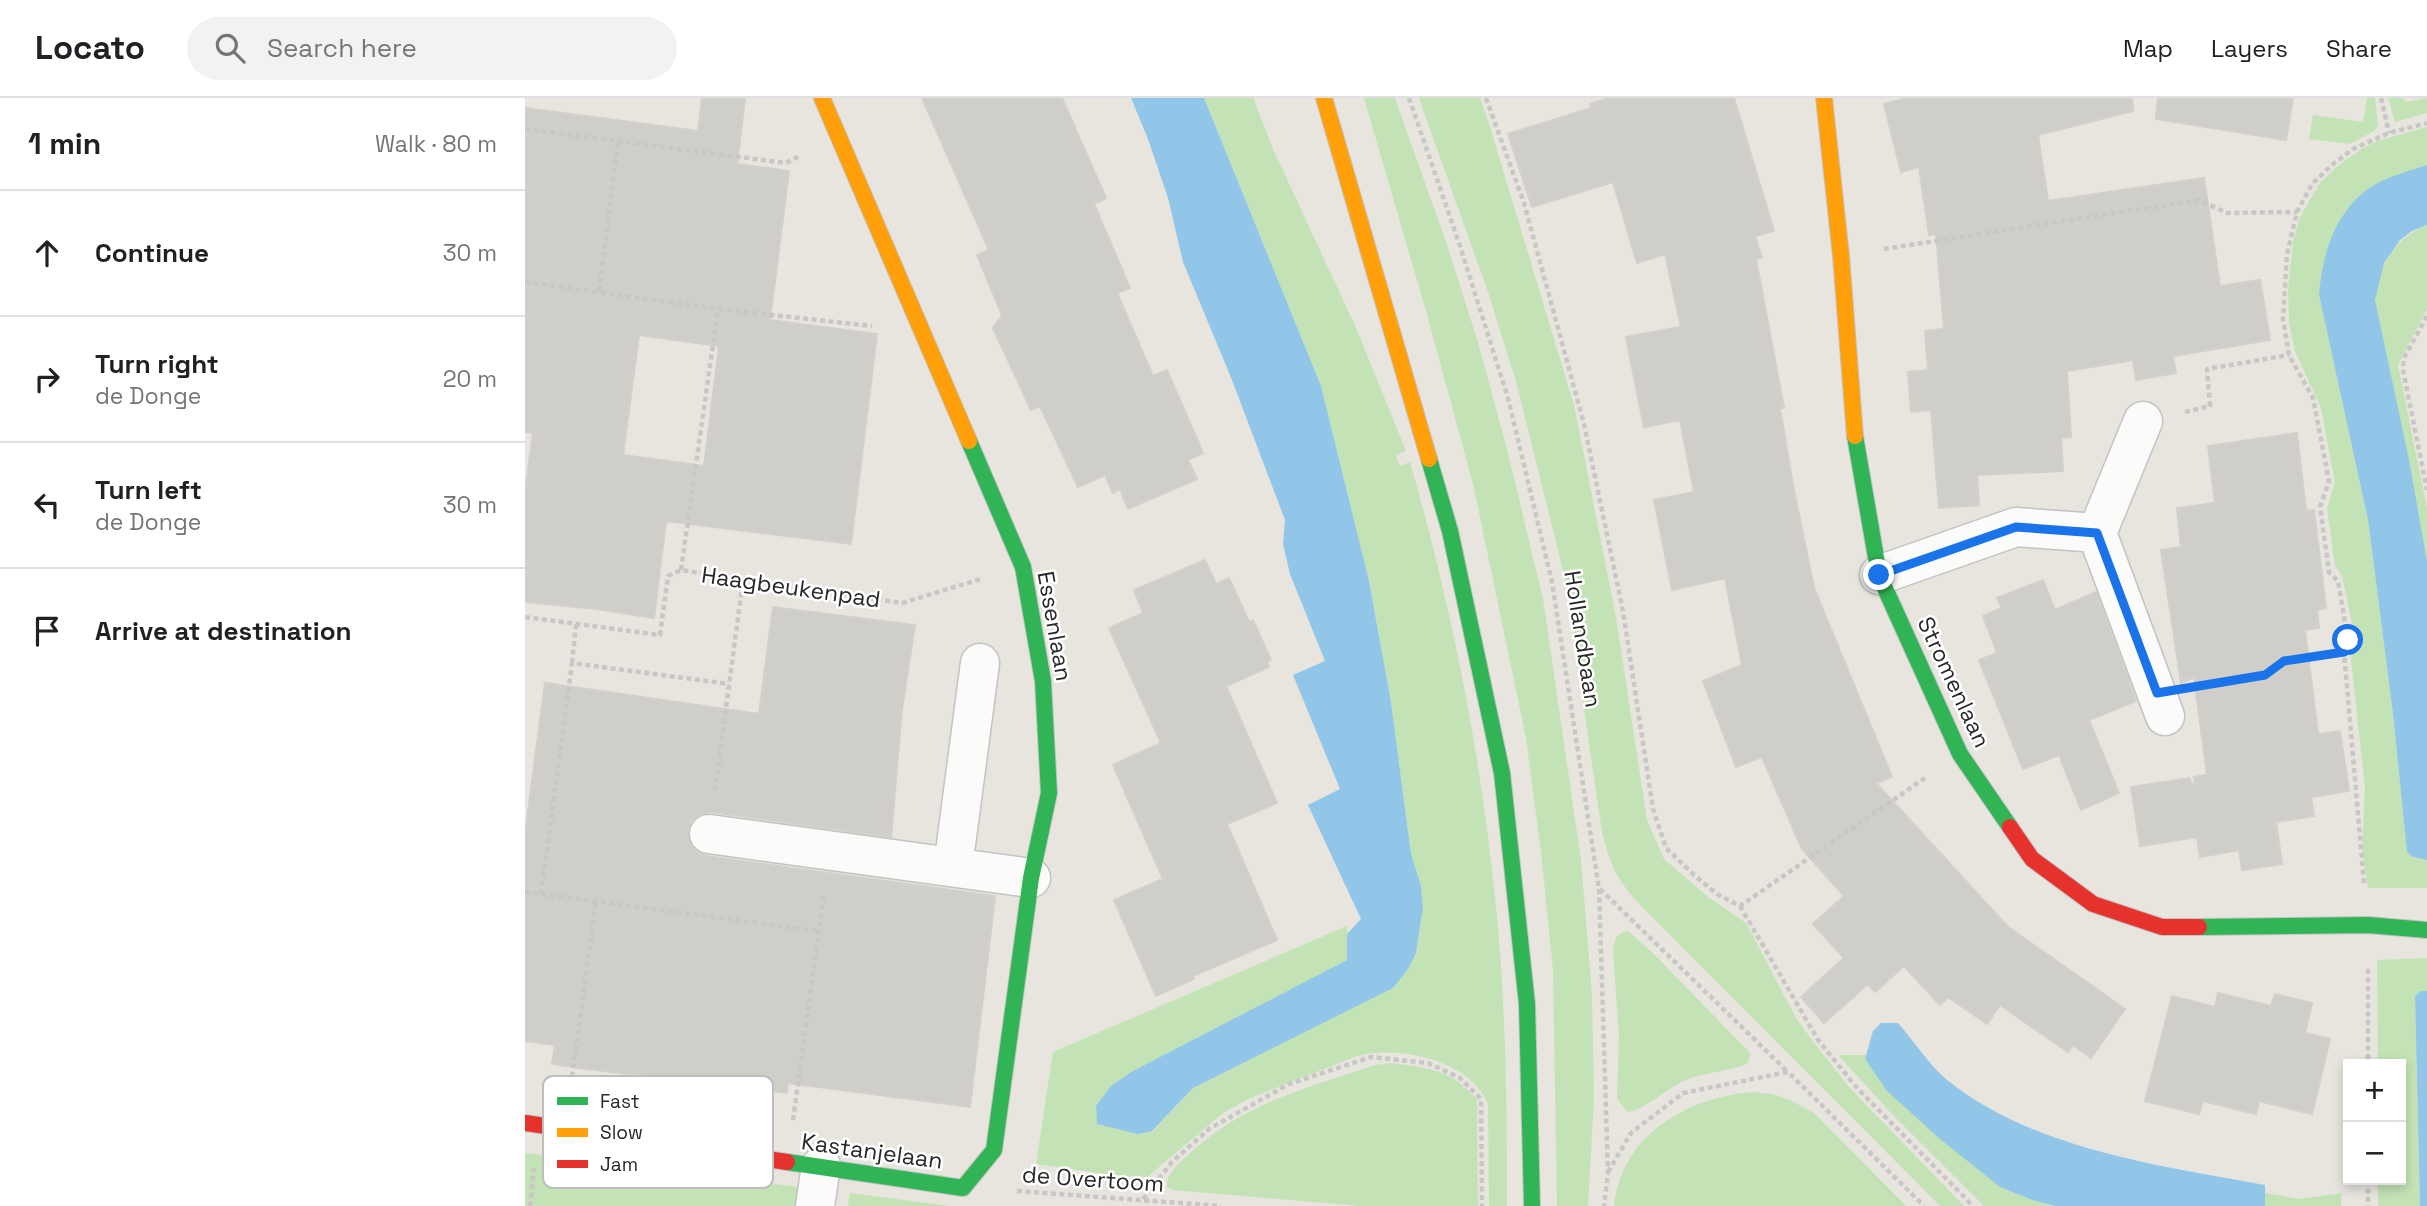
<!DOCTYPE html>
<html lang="en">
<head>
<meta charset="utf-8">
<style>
	body { margin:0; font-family:"Space Grotesk",sans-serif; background:#f2f2f2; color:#202124 }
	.controls { position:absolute; right:21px; bottom:21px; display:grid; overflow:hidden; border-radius:0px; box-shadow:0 4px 10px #0003 }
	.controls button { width:63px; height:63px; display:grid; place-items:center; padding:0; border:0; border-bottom:2px solid #e0e0e0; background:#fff; color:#202124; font:35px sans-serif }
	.stop { position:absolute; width:21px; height:21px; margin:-16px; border:5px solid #1a73e8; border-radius:50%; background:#fff }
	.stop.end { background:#1a73e8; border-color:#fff; box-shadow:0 2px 7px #0008 }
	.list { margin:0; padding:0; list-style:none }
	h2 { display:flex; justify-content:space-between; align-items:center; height:91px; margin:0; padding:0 28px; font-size:30px }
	h2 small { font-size:23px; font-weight:400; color:#757577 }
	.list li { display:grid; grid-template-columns:46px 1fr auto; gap:21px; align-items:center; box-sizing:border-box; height:126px; padding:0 28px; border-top:2px solid #e0e0e0 }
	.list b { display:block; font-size:26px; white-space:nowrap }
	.list p { margin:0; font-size:23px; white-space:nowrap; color:#757577 }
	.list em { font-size:23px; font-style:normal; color:#757577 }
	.icon { flex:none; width:38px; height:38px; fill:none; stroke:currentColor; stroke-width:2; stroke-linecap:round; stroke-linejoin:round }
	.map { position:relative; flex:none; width:1902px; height:1108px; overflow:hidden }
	header { display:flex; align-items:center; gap:42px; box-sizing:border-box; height:98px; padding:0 35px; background:#fff; border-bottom:2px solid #e0e0e0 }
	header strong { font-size:33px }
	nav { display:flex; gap:38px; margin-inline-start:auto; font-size:24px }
	.search { width:490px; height:63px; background:#f2f2f2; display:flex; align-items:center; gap:18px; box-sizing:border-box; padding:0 24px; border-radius:38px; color:#757577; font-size:26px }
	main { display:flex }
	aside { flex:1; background:#fff }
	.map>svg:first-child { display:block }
	.green { fill:#c3e3b6 }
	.water { fill:#92c6e8 }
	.building { fill:#d0cec9; stroke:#d2d0ca; stroke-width:2; fill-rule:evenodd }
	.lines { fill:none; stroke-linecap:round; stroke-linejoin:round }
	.street-casing { stroke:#c4c3c3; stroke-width:41 }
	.fast-casing { stroke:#c4c3c3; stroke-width:18 }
	.slow-casing { stroke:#c4c3c3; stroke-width:18 }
	.jam-casing { stroke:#c4c3c3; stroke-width:18 }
	.path { stroke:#c8c7c6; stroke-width:4.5; stroke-dasharray:5 3.5; stroke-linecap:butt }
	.street { stroke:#fbfbfa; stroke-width:38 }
	.fast { stroke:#30b455; stroke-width:16 }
	.slow { stroke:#ff9f0a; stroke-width:16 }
	.jam { stroke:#e5322d; stroke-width:16 }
	.route { stroke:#1a73e8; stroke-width:9 }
	.labels { text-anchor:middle; stroke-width:5; stroke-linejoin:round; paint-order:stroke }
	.street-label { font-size:23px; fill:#282828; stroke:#fff }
	.key { fill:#fff; stroke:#bebebe; stroke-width:2 }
	.key-label { font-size:19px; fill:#282828 }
</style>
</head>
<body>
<header>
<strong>Locato</strong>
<div class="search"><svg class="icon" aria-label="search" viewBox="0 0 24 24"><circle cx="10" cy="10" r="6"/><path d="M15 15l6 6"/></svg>Search here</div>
<nav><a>Map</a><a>Layers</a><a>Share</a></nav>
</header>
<main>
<aside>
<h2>1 min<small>Walk · 80 m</small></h2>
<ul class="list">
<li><svg class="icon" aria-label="ahead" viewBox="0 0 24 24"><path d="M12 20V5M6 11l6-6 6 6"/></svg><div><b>Continue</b></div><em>30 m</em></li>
<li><svg class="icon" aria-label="right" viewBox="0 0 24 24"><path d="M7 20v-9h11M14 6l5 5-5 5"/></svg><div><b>Turn right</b><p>de Donge</p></div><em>20 m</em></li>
<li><svg class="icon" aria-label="left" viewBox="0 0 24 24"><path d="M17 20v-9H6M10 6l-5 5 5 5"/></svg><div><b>Turn left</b><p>de Donge</p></div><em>30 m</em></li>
<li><svg class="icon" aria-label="arrive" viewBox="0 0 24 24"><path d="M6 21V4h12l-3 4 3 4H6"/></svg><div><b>Arrive at destination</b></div></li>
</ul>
</aside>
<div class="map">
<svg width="1902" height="1108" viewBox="0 0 1902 1108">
	<rect width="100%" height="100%" fill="#e7e5de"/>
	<path class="green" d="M679,0h49l20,51 84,181 49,121 -10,4 4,11 10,-4c40,139 69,282 84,426 12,106 13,212 13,318h-18l-1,-102c-18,-44 -88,-59 -131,-48l-109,43 -25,14 -76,64 -26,-1 -85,-12 17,-112 294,-126 1,34 -217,112 -20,14 41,46 41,-44 199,-100 24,-35 7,-46 -2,-21 -10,-32 -20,-152 -22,-121 -48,-195z
		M839,0h31l51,144 31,97 31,114 35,146 38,261 11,134 2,105 -6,107h-31l-4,-236 -12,-118 -15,-114 -53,-254 -45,-166z
		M894,0h61l10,29 84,278 42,212 31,203 17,39 44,38 38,26 50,95 19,26 34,43 115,119h-24l-298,-299c-25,-27 -31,-40 -40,-75l-37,-253 -48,-194 -29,-93z
		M1842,0h8l3,27 -4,6 -24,13 -41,-5 4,-24 50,7z
		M1863,0h15l3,4 21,-4v15l-32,9z
		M1902,29v38l-51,19 -57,111 49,225 25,194 14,137 6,6 14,3v28h-59l-6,-40 3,-59 -14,-130 3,-26 -12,-57 -7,-11 -8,-57 8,-26 -14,-74 -26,-57 -6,-28 -1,-34 5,-47 7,-25 20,-34 15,-15 25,-18 17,-9z
		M1902,127v84l-29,56 29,143v53c-11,-59 -22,-119 -35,-178 -4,-22 -17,-64 -17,-84 1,-34 22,-62 52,-74z
		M1103,833l25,22 98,101 -4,10c-20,8 -41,8 -61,16 -18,7 -42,31 -59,32l-10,-13 2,-63 -6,-87c2,-10 3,-16 15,-18z
		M1902,860v33h-6l-6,5 5,210h-42v-26h23v-116h-23l-1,-104z
		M1313,957h29l-2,5 135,127 32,13 23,6h-71l-94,-94z
		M866,965c21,3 47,5 65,17 7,5 14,13 21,19l1,107h-119l-186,-16 -6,-3c-1,-13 11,-23 20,-31 56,-53 117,-67 188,-91z
		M1228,994l19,2 18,6 24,13 92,93h-292c7,-71 74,-109 139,-114z
		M0,1055l281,35 -2,18h-279z
		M325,1095l100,13h-102z
		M1740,1095l34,6 43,-6 -1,13h-76z"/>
	<path class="water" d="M606,0h73l117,288 48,195 22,121 20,152 10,32 2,21 -7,46 -8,16 -15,19 -200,100 -41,43 -14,3 -41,-10 -1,-18 15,-20 20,-14 216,-112v-26l14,-15 -53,-114 32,-16 -47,-114 32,-14 -35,-87 -7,-30 2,-24 -53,-140 -49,-118 -15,-64 -20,-59z
		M1902,67v60l-15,6 -12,9 -16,23 -9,37 34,160 18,101v299l-14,-3 -6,-5 -14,-138 -25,-194 -49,-225c3,-42 18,-89 57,-111 15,-8 35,-14 51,-19z
		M1896,893h6v215h-7l-5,-210z
		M1356,925h17c16,18 31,42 49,57 86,69 212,86 318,105v21h-210l-23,-6 -32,-13 -60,-48 -53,-48 -22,-32 8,-28z"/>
	<path class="building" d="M177,0h43l-8,66 52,7 -19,149 107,14 -26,210 -185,-23 -12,97 -57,-9 -72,-7v-110l8,-59 -8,-1v-324l173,23zM114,237l80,11 -15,120 -81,-11z
		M397,0h140l44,100 -12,6 36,84 -13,5 36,83 14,-6 36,83 -15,7 9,19 -69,30 -8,-20 -7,4 -8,-18 -27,12 -38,-81 -9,4 -38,-82 9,-13 -25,-60 12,-5z
		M1084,0h125l40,133 -19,5 7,22 -6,1 28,149h-4l12,72 22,108 78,189 -16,6 132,144 117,82 -34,49 -18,-13 -5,7 -68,-47 -13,19 -39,-27 -8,8 -36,-39 -29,26 -7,-8 -44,39 -23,-26 43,-39 -31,-34 31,-28 -42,-47 -40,-92 -26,10 -33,-86 39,-16 -17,-87 -53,12 -18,-90 40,-8 -14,-72 -36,7 -18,-90 55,-10 -16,-73 -28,9 -24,-81 -81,25 -24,-73 83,-26 -1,-4z
		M1382,0h225l1,13 -95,24 10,66 156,-23 16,108 40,-6 10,60 -97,16 3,17 -40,7 -3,-20 -66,11 4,66 -10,1 2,33 -86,4 2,30 -40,3 -8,-98 -20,2 -3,-40 20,-2 -3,-39 19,-2 -8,-95 -7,1 -10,-68 -18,5 -17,-68z
		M1633,0h135l-7,42 -130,-21z
		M1772,335l9,78 8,-1 12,98 -9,2 2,18 -14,2 13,104 22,-3 9,60 -38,6 3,19 -38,6 6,42 -40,6 -3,-20 -39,7 -3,-20 -57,9 -9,-59 58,-9 3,6 3,-1 -1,-6 13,-2 -13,-98 -13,6 -20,-133 20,-3 -4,-39 38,-5 -7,-57z
		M680,462l11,24 13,-6 20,44 4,-2 18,40 -4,2 2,5 -43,19 51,117 -50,21 50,116 -84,36 1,3 -38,17 -42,-96 49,-21 -50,-114 48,-22 -52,-115 34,-15 -9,-23z
		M1518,482l12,30 41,-18 40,109 -47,19 30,73 -38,17 -22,-55 -36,14 -44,-109 18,-7 -14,-37 19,-8 -5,-10z
		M248,509l142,18 -13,84 -11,128 -180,-25 -11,2 -8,6 -4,10 1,12 6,9 11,5 289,40 -25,211 -182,-24 -1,10 -208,-25 -27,-4 3,-19 -30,-4v-207l20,-151 214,31z
		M1693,895l53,13 4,-12 37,9 -7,30 25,6 -18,75 -53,-13 -3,13 -53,-13 -4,13 -54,-13 27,-105 43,11z"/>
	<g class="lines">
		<g class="street-casing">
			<path id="street" d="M1572,435l46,-112
				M1354,477l137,-48 81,6 68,183
				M184,736l322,44
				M428,769l27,-204
				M290,1108l6,-40"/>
		</g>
		<g class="fast-casing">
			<path id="fast" d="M1330,338l24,139 81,179 50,73
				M904,361l21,72 52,242 25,231 5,202
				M1674,829l169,-2 59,5
				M262,1064l176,26 31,-38 37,-272 18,-85 -6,-112 -20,-114 -54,-126"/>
		</g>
		<g class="slow-casing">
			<path id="slow" d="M297,0l147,343
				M799,0l105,361
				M1299,0l17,158 14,180"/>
		</g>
		<g class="jam-casing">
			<path id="jam" d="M1485,729l22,32 61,45 69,23h37
				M0,1025l262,39"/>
		</g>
		<path class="path" d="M884,0l51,148 48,152 44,184 47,307 9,284 -4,33
			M961,0l38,105 60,221 39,187 30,198 13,39 27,26 24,20 23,12 185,-128
			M1856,0l8,35
			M0,31l261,34 14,-7
			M1359,151l315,-49 28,13 70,-1
			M0,184l193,27 154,17
			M74,193l19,-149
			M1902,218l-23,42 -1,12 24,120
			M1660,314l25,-6 -3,-37 82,-14
			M156,472l37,-261
			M0,519l135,18 8,-59 13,-6 221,33 79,-24
			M47,565l4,-39
			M1675,588l64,-11 20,-14 60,-9
			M190,693l28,-211
			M1839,785l-20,-231 4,-12 -10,-59 -9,-9 -9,-65 9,-26 -16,-83 -24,-43 -6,-36 4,-65 10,-42 15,-28 20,-19 21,-16 36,-16 38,-10
			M1075,791l188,183
			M0,794l293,39
			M16,796l31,-231 157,21
			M1215,808l78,134 39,48 116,118
			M1843,871v95
			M46,987l25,-184
			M268,1022l31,-227
			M1083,1074l23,-39 52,-40 105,-21 136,134
			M1843,1082v26
			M492,1093l204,15
			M618,1101l29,-37 37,-33 80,-45 82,-27 57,6 32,15 21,21 1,107
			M5,1108l4,-38"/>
		<use href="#street" class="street"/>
		<use href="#fast" class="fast"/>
		<use href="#slow" class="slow"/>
		<use href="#jam" class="jam"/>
	</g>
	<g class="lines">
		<path class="route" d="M1354,477l137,-48 81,6 60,160 108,-18 19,-14 60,-9 4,-12"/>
	</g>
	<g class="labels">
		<g class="street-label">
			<text transform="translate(266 489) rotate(8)" y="8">Haagbeukenpad</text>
			<text transform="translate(530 528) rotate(80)" y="8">Essenlaan</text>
			<text transform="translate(1058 541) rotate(81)" y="8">Hollandbaan</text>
			<text transform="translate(1429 584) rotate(65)" y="8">Stromenlaan</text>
			<text transform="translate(347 1053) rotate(8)" y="8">Kastanjelaan</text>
			<text transform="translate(568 1081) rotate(4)" y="8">de Overtoom</text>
		</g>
	</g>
	<rect x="18" y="978" width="230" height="112" rx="10" class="key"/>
	<rect x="32" y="999" width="31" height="8" fill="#30b455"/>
	<rect x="32" y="1030" width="31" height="9" fill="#ff9f0a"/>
	<rect x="32" y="1062" width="31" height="8" fill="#e5322d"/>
	<g class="key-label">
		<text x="75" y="1010">Fast</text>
		<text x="75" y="1041">Slow</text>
		<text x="75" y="1073">Jam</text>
	</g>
</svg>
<div class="controls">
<button>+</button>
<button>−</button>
</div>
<div class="stop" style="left:1823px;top:542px"></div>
<div class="stop end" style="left:1354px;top:477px"></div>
</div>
</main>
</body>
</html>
